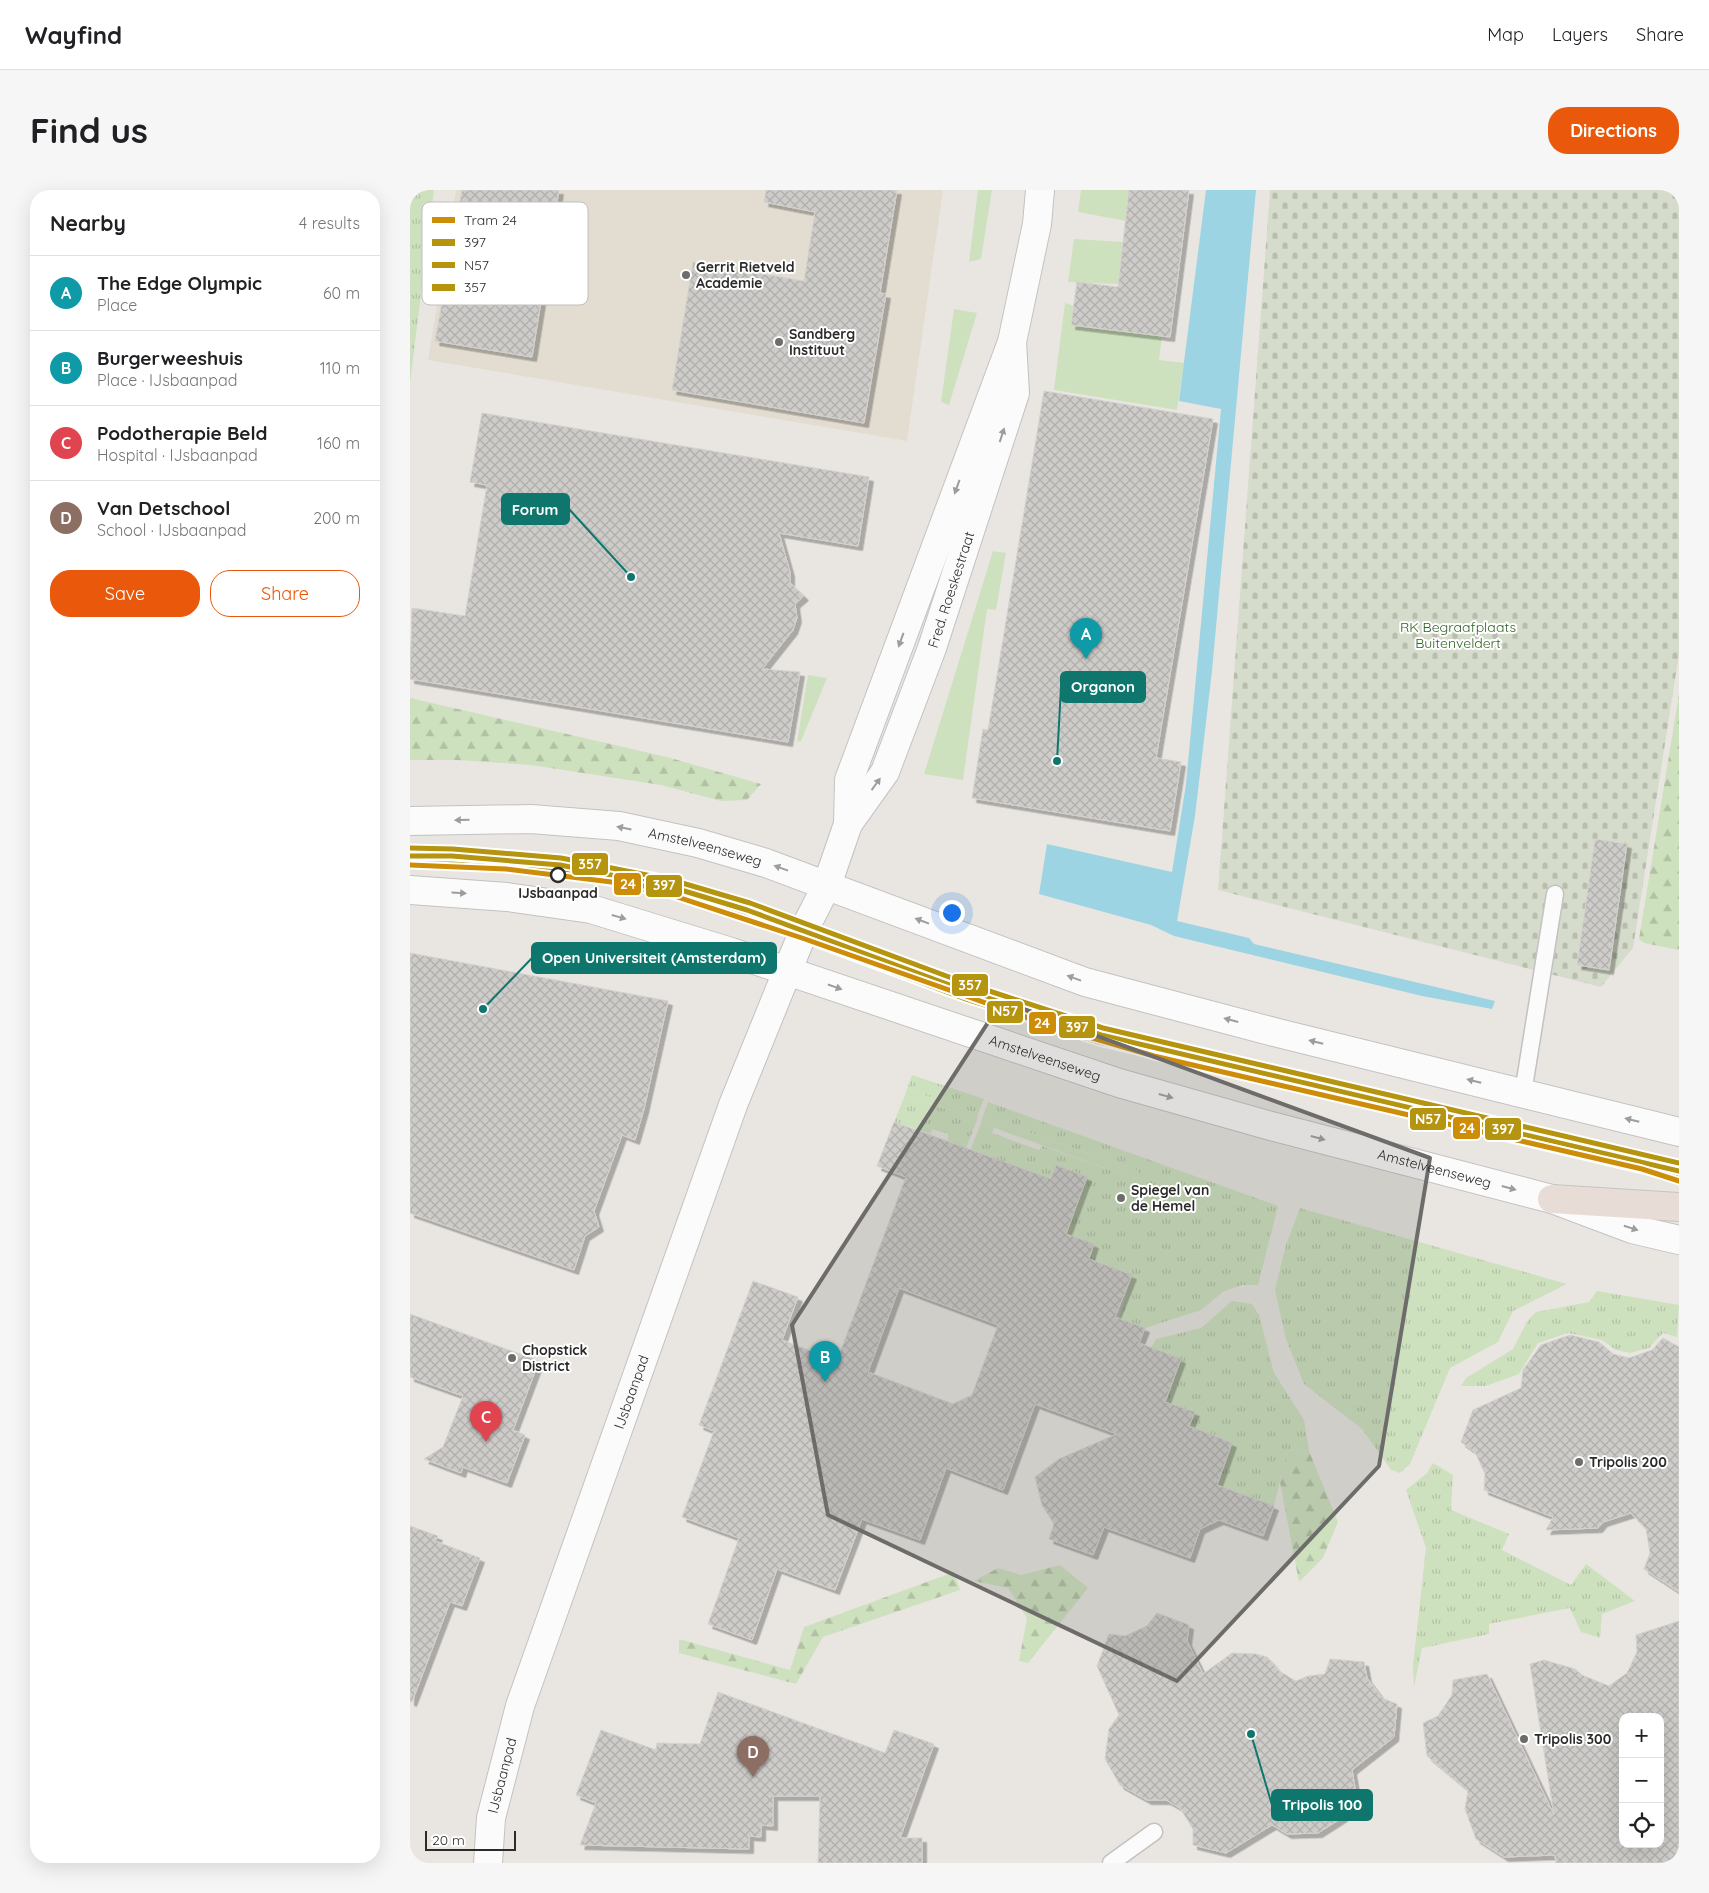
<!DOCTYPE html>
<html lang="en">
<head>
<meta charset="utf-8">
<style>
	body { margin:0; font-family:Quicksand,sans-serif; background:#f6f6f6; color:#202124 }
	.controls { position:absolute; right:15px; bottom:15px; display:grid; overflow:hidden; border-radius:10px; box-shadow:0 5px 20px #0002 }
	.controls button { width:45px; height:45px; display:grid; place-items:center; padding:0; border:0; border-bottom:1px solid #e0e0e0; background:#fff; color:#202124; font:25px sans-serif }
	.scale { position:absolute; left:15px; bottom:12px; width:91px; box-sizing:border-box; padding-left:5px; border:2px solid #2b2b2b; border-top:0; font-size:14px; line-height:18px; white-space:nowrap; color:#2b2b2b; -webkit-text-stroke:4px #fff; paint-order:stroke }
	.you { position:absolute; left:541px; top:722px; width:18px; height:18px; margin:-12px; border:4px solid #fff; border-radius:50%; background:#1a73e8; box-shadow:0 0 0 8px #1a73e833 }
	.badge { display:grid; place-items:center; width:32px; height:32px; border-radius:50%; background:#ea580c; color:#fff; font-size:16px; font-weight:700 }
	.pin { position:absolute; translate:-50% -41px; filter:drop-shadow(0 1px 2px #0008) }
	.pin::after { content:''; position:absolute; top:26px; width:18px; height:15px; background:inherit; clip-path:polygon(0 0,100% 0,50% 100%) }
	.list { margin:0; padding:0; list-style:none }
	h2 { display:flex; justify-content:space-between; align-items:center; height:65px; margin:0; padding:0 20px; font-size:21px }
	h2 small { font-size:16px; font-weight:400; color:#757577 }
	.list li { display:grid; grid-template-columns:32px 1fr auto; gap:15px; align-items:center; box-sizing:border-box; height:75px; padding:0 20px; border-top:1px solid #e0e0e0 }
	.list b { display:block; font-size:19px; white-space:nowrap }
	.list p { margin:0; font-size:16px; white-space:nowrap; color:#757577 }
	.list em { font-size:16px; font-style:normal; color:#757577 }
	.actions { display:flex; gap:10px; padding:15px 20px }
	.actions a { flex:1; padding:11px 0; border:1px solid #ea580c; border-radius:20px; text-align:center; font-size:18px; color:#ea580c }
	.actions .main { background:#ea580c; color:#fff }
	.icon { flex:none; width:28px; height:28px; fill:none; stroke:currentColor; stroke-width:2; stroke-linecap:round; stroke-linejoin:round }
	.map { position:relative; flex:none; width:1269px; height:1673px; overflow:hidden; border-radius:20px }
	header { display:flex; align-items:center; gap:30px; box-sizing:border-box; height:70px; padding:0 25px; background:#fff; border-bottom:1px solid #e0e0e0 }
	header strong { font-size:24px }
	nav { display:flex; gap:28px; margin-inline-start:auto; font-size:18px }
	.intro { display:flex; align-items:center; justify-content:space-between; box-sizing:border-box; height:120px; padding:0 30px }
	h1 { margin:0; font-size:35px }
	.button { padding:12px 22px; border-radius:20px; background:#ea580c; color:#fff; font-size:18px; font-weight:700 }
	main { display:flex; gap:30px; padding:0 30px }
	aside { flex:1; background:#fff; border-radius:20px; box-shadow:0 5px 20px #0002 }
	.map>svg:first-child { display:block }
	.education { fill:#e3ddd1 }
	.grass { fill:url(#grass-tufts) }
	.forest { fill:url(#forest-firs) }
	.cemetery { fill:url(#cemetery-stones) }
	.garden { fill:#cee1be }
	.water { fill:#9dd4e3 }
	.building { fill:url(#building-cross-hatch); stroke:#d4d2ce; fill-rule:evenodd; filter:url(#shadow) }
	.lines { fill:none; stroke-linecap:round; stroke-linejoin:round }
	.service-casing { stroke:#c3c2c2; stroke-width:19 }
	.minor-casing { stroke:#c3c2c2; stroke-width:30 }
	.secondary-casing { stroke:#c3c2c2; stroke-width:30 }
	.motorway-casing { stroke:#c5c4c2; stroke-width:30 }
	.service { stroke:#fcfbfb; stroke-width:16 }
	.minor { stroke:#fcfbfb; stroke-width:28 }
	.secondary { stroke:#fcfbfb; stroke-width:28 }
	.motorway { stroke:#e7ddd6; stroke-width:28 }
	.bus-1-casing { stroke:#fff; stroke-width:9 }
	.bus-2-casing { stroke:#fff; stroke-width:9 }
	.bus-3-casing { stroke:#fff; stroke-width:9 }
	.bus-1 { stroke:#b5940f; stroke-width:5 }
	.bus-2 { stroke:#b5940f; stroke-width:5 }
	.bus-3 { stroke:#b5940f; stroke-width:5 }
	.tram-1-casing { stroke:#fff; stroke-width:9 }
	.tram-1 { stroke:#ce8d09; stroke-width:5 }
	.oneway { fill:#9e9d9d }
	.marked { fill:#6e6c6b; fill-opacity:0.2; stroke:#6e6c6b; stroke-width:4; stroke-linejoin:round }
	.poi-dot { fill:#6e6c6b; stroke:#fff; stroke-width:2 }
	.stop-dot { fill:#fff; stroke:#2b2b2b; stroke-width:2.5 }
	.labels { text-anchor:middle; stroke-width:4; stroke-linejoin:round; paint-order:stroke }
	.poi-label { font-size:14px; font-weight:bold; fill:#2b2b2b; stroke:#fff; text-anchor:start }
	.street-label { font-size:14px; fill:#2b2b2b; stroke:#fff }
	.park-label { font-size:14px; fill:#316321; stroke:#fff }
	.stop-label { font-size:14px; font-weight:bold; fill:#2b2b2b; stroke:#fff }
	.key { fill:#fff; stroke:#bfbfbf; stroke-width:1 }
	.key-label { font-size:14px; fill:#2b2b2b }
	.leader { fill:none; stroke:#0f766e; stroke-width:2 }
	.callout-dot { fill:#0f766e; stroke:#fff; stroke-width:2 }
	.callout { fill:#0f766e; stroke:#0f766e; stroke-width:2 }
	.callout-label { font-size:15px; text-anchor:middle; font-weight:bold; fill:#fff }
	.line-badge { stroke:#fff; stroke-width:2 }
	.badge-label { font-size:14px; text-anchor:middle; font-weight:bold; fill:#fff }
</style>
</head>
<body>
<header>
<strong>Wayfind</strong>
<nav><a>Map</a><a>Layers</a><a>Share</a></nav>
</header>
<div class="intro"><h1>Find us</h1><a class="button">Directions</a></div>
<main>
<aside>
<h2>Nearby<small>4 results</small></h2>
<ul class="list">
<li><span class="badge" style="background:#0f9aa8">A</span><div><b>The Edge Olympic</b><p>Place</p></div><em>60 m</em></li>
<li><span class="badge" style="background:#0f9aa8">B</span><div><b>Burgerweeshuis</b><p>Place · IJsbaanpad</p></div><em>110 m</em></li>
<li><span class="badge" style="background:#e0444e">C</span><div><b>Podotherapie Beld</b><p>Hospital · IJsbaanpad</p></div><em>160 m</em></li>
<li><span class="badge" style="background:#8d6e63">D</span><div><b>Van Detschool</b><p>School · IJsbaanpad</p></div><em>200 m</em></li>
</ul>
<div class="actions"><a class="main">Save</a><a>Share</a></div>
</aside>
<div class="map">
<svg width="1269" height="1673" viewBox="0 0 1269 1673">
	<defs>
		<pattern id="grass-tufts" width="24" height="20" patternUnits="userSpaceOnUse" patternTransform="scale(1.25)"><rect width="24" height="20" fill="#cee1be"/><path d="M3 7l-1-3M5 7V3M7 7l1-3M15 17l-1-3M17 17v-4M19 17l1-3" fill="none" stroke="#b1c1a3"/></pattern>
		<pattern id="forest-firs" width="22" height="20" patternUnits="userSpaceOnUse" patternTransform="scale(1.25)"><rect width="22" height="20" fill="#cee1be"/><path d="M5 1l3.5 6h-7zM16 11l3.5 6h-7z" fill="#b1c1a3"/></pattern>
		<pattern id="cemetery-stones" width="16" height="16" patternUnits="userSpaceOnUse" patternTransform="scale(1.25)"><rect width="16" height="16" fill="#d6dccb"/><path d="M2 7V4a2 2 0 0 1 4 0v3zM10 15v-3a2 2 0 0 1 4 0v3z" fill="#b8bdae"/></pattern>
		<pattern id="building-cross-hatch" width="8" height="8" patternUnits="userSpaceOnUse" patternTransform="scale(1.25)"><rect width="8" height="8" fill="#ceccc9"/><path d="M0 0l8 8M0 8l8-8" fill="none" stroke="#b1afad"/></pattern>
		<filter id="shadow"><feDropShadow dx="4.5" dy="4.5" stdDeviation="0" flood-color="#0004"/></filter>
	</defs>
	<rect width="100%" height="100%" fill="#e9e6e2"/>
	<path class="education" d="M46,0h487l-36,251 -479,-81z"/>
	<path class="grass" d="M0,0h24l-24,193z
		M502,885l72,24 -6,15 -71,-25z
		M495,905l72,25 -11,28 -18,-7v-7l-16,-5 -1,5 -37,-12z
		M578,912l290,104 -20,79h-16l-18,6 -23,19 -56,18 -26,-9 13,-44 -43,-16 5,-15 -28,-10 20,-57 -30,-11 -26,71 -21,-73 -38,-15 10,-26 13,5 -2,5 47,17 3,-4 96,34 1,-9 -156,-55z
		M890,1018l267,76 -54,27 -15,31 -48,26 -40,96 -10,9 -9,-3 -29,-41 -58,-45 -18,-45 -11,-49 11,-45z
		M1187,1101l82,14 -2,32 -14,-4 -14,15 -19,5 -14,-3 -14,-10 -34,-7 -30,10 -19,31 -33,12h-25l5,-8 47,-29 15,-29 8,-8 53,-10z
		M822,1111l20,3 7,11 15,58 30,47 5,31 -21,-2 -14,57 -57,-21 15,-42 -43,-17 5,-14 -28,-10 15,-43 -30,-11 5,-9 45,-11z
		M1023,1273l20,12 -2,35 58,24 -7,16 69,35 15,-21 49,37 -33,13 -2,24 -19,-6 -11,-24 -81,16v10l-67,14 -8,39 -1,-22 13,-117 -20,-58 21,-17z"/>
	<path class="forest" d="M1269,504v256l-35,-7 -5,-4z
		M0,508l257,59 94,27 -14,16 -26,1 -60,-16 -130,-20 -74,-5h-47z
		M878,1259l21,2 29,71 -15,36 -24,24 -19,-100z
		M650,1375l28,23 -60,75 -9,-2 8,-43 -19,-30 -34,-7 24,-13 23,7z
		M544,1382l6,18 -137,47 -27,47 -117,-31v-14l111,31 14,-43z"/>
	<path class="cemetery" d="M860,0h409v464l-46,294 -32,39 -383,-97z"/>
	<path class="garden" d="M568,0h14l-11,69 -12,3z
		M671,0h48l-3,31 -48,-9z
		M664,49l49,3 -5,42 -50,-2z
		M655,113l97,32 -3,25 25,3 -7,47 -123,-20z
		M544,119l23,4 -28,92 -8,-3z
		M583,361l13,2 -10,57 -9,-1 -24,171 -39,-6z
		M398,485l19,3 -26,63 -4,1z
		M497,899l71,25 -1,6 -72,-25z
		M573,926l156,55 -1,9 -157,-57z"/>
	<path class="water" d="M796,0h50l-44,481 -17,145 -18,105 72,17 5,6 241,57 -3,8 -70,-13 -248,-60 -23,-11 -112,-31 8,-50 125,28 14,-88 35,-375 -42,-8z"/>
	<path class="building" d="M52,0h97l-27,167 -97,-16z
		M356,0h131l-17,103 6,1 -22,129 -192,-33 21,-128 111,19 11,-69 -51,-10z
		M719,0h60l-19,147 -99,-12 6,-43 41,5z
		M634,201l169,28 -57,339 25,4 -11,69 -198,-33 11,-69 5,1z
		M72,223l387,64 -11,69 -79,-13 11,39v11l14,13 -9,8 2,14 -4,12 -31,39 38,3 -12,70 -378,-63 2,-71 53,8 22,-131 -17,-3z
		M1185,649l32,5 -18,126 -32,-5z
		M0,763l258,48 -24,108 -9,31 -13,-5 -28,76 5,16 -14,9 -11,34 -164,-57z
		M484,932l157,57 5,-14 31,12 -21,57 28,10 -5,15 43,16 -17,42 30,11 -6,15 42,16 -16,43 30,10 -6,14 43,17 -15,42 57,21 -11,30 -44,-16 -19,9 -10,29 -86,-31 -11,28 -44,-16 5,-15 -12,-19 -7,-28 24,-18 58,-25 -82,-30 -32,86 -57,-22 -26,72 -58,-21 -27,71 -58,-21 -25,71 -44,-16 31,-86 -57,-21 32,-86 -15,-6 54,-144 45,16 -16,43 55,21 69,-184 -29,-11zM489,1098l99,37 -26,70 -19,9 -85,-32z
		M0,1124l129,47 -26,69 12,5 -18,48 -44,-16 -2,6 -37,-14 19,-12 20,-51 -53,-19z
		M1160,1145l29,7 14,12 16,4 23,-8 11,-12 16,9v245l-35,-23 6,-16 -4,-24 -15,-16 -28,9 -5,6 -52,2 7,-13 -69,-27 1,-16 -10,-22 -14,-10 12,-32 48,-22 2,-18 18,-25z
		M0,1336l28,10 -3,5 45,17 -18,48 -12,-4 -38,100 -2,-1z
		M747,1423l32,12 -2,16 16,33 29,-21 24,1 11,3 12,14 17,10 12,-5 17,-2 5,-15 34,3 3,16 15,20 15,6 -3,33 -42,33 3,18 -12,29 -25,16 -31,1 -15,-9 -46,28 -33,-8v-16l-13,-21 -14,-8h-19l-27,-15 -15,-26 4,-30 10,-14 -22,-49 12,-32 16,2 22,-10z
		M1269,1431v242h-123l-1,-8 -51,2 -28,-18 -11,-30 3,-19 -41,-34 -4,-33 15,-7 14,-21 1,-15 34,-6 67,141 -24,-151 14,-4 31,9 7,6 27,11 18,-13 10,-21 -1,-17zM1213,1527h37v127h-37z
		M308,1502l167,61 9,-23 40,14 -34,94h22v25h-104l2,-67h-47v30l-12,-1v12l-12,-1v13l-169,-4 16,-42 -20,-8 25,-65 55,20 1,-7 43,1z"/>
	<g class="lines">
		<g class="service-casing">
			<path id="service" d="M0,666h42l108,9 111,22 76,23 219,81 135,44 578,136
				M1113,903l32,-199
				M701,1673l43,-31"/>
		</g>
		<g class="minor-casing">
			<g id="minor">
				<path d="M438,634l1,-44 163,-438 25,-118 3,-34"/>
				<path id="s1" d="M78,1673l3,-45 29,-112 213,-601 71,-175 23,-45 21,-61 37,-52 47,-124 83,-255 -3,-51"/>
			</g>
		</g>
		<g class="secondary-casing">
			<g id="secondary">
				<path id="s2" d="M0,631l121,-2 88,7 79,17 68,20 319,119 193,51 401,99"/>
				<path id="s3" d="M0,700l97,7 84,12 140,43 388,131 152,43 281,73 80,30 47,11"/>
			</g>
		</g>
		<g class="motorway-casing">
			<path id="motorway" d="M1142,1009l127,8"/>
		</g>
		<use href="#service" class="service"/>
		<use href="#minor" class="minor"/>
		<use href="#secondary" class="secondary"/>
		<use href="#motorway" class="motorway"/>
		<g class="bus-1-casing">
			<path id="bus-1" d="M0,666h42l108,9 111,22 76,23 219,81 135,44 578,136"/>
		</g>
		<g class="bus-2-casing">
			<path id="bus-2" d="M0,674h42l107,8 110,22 76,23 218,81 136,44 578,136"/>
		</g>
		<g class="bus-3-casing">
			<path id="bus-3" d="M0,658l43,1 108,9 111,22 78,23 218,81 135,44 576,135"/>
		</g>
		<use href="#bus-1" class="bus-1"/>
		<use href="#bus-2" class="bus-2"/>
		<use href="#bus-3" class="bus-3"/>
		<g class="tram-1-casing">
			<path id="tram-1" d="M0,675l96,4 138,17 158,52 243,86 109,32 488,113 37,12"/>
		</g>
		<use href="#tram-1" class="tram-1"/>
	</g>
	<defs><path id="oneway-solid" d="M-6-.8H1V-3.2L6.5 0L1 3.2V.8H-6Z" transform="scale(1.25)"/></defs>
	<g class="oneway">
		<use href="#oneway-solid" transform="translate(592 245) rotate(-72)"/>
		<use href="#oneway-solid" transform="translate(547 297) rotate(110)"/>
		<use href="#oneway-solid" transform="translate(491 450) rotate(110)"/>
		<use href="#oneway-solid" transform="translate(466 594) rotate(-54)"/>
		<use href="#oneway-solid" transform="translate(52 630) rotate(179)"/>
		<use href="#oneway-solid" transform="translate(214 638) rotate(-169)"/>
		<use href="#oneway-solid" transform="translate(371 678) rotate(-160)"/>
		<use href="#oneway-solid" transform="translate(49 703) rotate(4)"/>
		<use href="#oneway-solid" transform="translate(209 727) rotate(16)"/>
		<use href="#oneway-solid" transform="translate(512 731) rotate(-159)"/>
		<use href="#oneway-solid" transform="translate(664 788) rotate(-160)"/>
		<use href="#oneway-solid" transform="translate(425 797) rotate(19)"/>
		<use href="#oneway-solid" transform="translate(821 830) rotate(-165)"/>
		<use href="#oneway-solid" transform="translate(906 852) rotate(-166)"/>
		<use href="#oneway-solid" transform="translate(1064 891) rotate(-166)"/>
		<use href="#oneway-solid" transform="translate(756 906) rotate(16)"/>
		<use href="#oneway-solid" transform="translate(1222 930) rotate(-166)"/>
		<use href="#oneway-solid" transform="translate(908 948) rotate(15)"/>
		<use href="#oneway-solid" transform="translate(1099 998) rotate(15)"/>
		<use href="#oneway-solid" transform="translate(1221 1038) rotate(18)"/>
	</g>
	<path class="marked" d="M592,811l428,157 -51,308 -202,215 -349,-166 -36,-190z"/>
	<g class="poi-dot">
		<circle cx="276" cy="85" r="5"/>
		<circle cx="369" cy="152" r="5"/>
		<circle cx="711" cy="1008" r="5"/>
		<circle cx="102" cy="1168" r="5"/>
		<circle cx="1169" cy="1272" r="5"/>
		<circle cx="1114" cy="1549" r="5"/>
	</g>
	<circle class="stop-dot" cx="148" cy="685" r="7"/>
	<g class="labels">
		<g class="poi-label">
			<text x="286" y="82">Gerrit Rietveld<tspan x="286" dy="16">Academie</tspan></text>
			<text x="379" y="149">Sandberg<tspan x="379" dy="16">Instituut</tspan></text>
			<text x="721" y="1005">Spiegel van<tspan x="721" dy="16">de Hemel</tspan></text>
			<text x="112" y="1165">Chopstick<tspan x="112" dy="16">District</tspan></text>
			<text x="1179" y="1277">Tripolis 200</text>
			<text x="1124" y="1554">Tripolis 300</text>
		</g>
		<g class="street-label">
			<text dy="5" stroke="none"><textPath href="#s1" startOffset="1360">Fred. Roeskestraat</textPath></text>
			<text dy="5" stroke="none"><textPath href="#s2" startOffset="298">Amstelveenseweg</textPath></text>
			<text dy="5" stroke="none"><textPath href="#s3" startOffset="660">Amstelveenseweg</textPath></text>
			<text dy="5" stroke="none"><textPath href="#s3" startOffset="1065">Amstelveenseweg</textPath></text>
			<text dy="5" stroke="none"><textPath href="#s1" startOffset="494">IJsbaanpad</textPath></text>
			<text dy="5" stroke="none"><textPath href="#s1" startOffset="89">IJsbaanpad</textPath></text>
		</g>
		<g class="park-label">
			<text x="1048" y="442">RK Begraafplaats<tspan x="1048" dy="16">Buitenveldert</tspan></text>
		</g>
		<g class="stop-label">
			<text x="148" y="708">IJsbaanpad</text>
		</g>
	</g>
	<rect x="12" y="12" width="166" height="103" rx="8" class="key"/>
	<rect x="22" y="27" width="23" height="6" fill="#ce8d09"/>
	<rect x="22" y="49" width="23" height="7" fill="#b5940f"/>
	<rect x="22" y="72" width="23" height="6" fill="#b5940f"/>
	<rect x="22" y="94" width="23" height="7" fill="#b5940f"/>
	<g class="key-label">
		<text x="54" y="35">Tram 24</text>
		<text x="54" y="57">397</text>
		<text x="54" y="80">N57</text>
		<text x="54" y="102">357</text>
	</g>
	<path class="leader" d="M221 387L159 319M647 571L651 497M73 819L122 768M841 1544L862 1615"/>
	<g class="callout-dot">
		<circle cx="221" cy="387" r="5"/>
		<circle cx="647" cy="571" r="5"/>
		<circle cx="73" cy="819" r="5"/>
		<circle cx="841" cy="1544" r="5"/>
	</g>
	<g class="callout">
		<rect x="92" y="304" width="67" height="30" rx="5"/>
		<rect x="651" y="482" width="84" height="30" rx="5"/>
		<rect x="122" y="753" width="244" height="30" rx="5"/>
		<rect x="862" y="1600" width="100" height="30" rx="5"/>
	</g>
	<g class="callout-label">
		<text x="125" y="325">Forum</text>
		<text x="693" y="502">Organon</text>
		<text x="244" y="773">Open Universiteit (Amsterdam)</text>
		<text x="912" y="1620">Tripolis 100</text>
	</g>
	<g class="line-badge">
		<rect x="161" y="662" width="38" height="24" rx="5" fill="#b5940f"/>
		<rect x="203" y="682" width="29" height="24" rx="5" fill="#ce8d09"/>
		<rect x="235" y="684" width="38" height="24" rx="5" fill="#b5940f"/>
		<rect x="541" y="783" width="38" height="24" rx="5" fill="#b5940f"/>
		<rect x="576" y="810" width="38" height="24" rx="5" fill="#b5940f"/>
		<rect x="618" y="821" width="29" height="24" rx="5" fill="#ce8d09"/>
		<rect x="648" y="825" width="38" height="24" rx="5" fill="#b5940f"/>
		<rect x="999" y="917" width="38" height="24" rx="5" fill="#b5940f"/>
		<rect x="1042" y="926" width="29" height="24" rx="5" fill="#ce8d09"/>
		<rect x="1074" y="927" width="38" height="24" rx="5" fill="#b5940f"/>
	</g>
	<g class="badge-label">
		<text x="180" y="679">357</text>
		<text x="218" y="699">24</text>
		<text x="254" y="700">397</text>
		<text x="560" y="800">357</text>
		<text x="595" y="826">N57</text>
		<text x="632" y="838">24</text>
		<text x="667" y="842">397</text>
		<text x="1018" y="934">N57</text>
		<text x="1057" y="943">24</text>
		<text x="1093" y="944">397</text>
	</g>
</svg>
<div class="controls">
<button>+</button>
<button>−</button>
<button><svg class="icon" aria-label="locate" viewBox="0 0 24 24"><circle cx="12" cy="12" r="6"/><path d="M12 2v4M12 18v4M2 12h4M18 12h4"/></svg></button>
</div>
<div class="scale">20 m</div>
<div class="you"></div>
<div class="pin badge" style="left:676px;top:469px;background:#0f9aa8">A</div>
<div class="pin badge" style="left:415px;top:1192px;background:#0f9aa8">B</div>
<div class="pin badge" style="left:76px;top:1252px;background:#e0444e">C</div>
<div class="pin badge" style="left:343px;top:1587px;background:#8d6e63">D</div>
</div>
</main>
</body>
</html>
